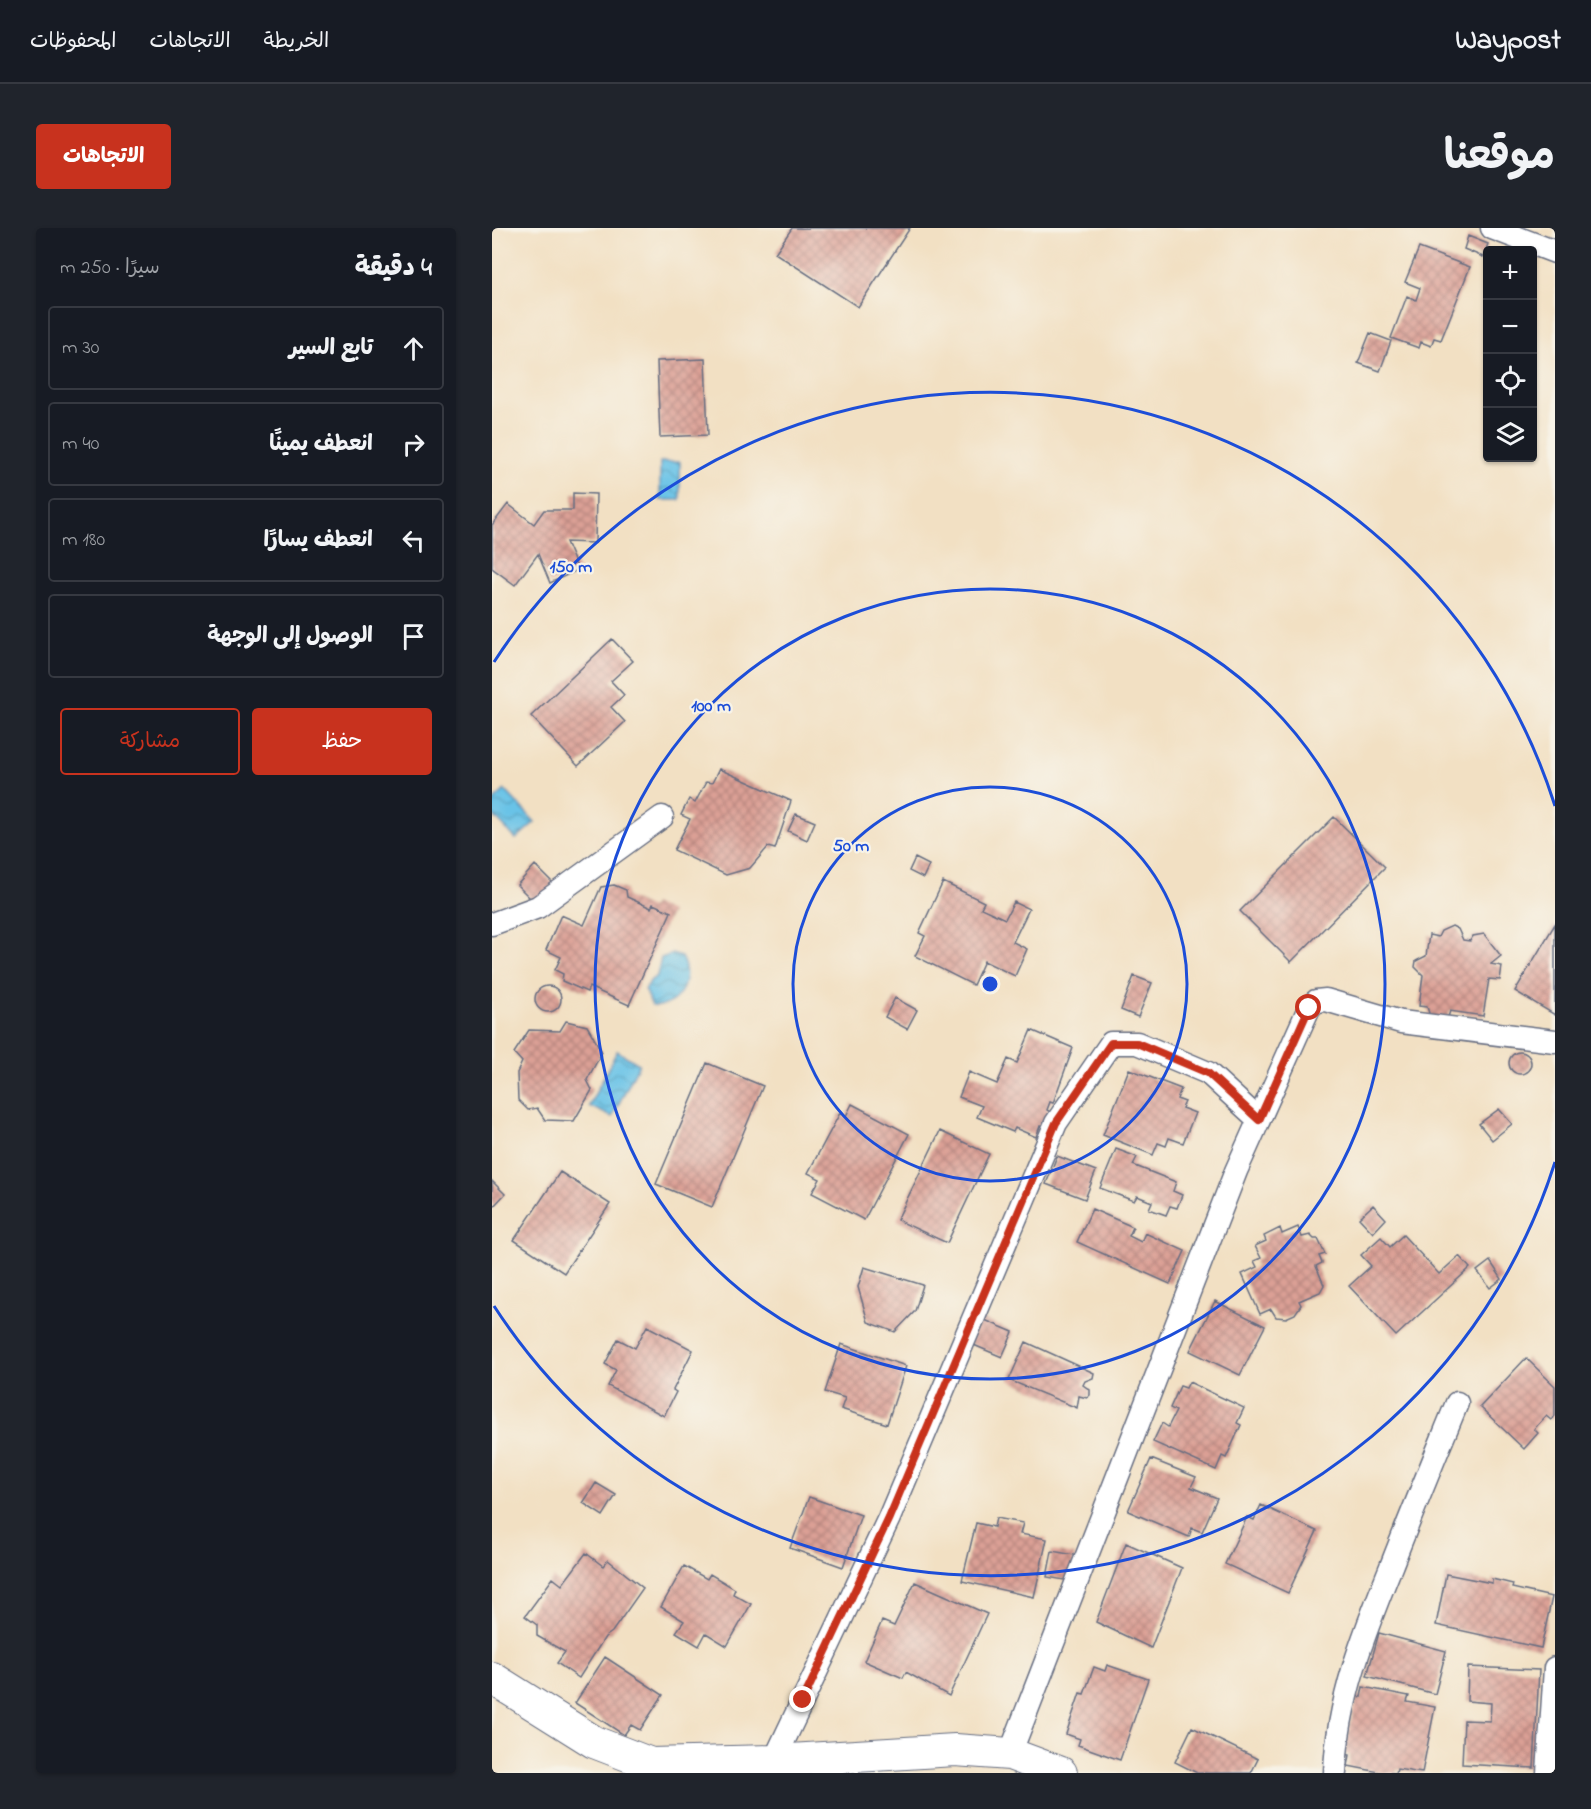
<!DOCTYPE html>
<html lang="ar">
<head>
<meta charset="utf-8">
<style>
	body { margin:0; font-family:"Indie Flower","Playpen Sans Arabic",sans-serif; background:#20242c; color:#f1f3f6; direction:rtl }
	.controls { position:absolute; right:18px; top:18px; display:grid; overflow:hidden; border-radius:6px; box-shadow:0 2px 4px #0004 }
	.controls button { width:54px; height:54px; display:grid; place-items:center; padding:0; border:0; border-bottom:2px solid #363941; background:#171b24; color:#f1f3f6; font:30px sans-serif }
	.stop { position:absolute; width:18px; height:18px; margin:-14px; border:4px solid #c8321e; border-radius:50%; background:#fff }
	.stop.end { background:#c8321e; border-color:#fff; box-shadow:0 2px 6px #0008 }
	.list { margin:0; padding:0; list-style:none }
	h2 { display:flex; justify-content:space-between; align-items:center; height:78px; margin:0; padding:0 24px; font-size:26px }
	h2 small { font-size:20px; font-weight:400; color:#9ea1a6 }
	.list li { display:grid; grid-template-columns:39px 1fr auto; gap:18px; align-items:center; box-sizing:border-box; height:84px; margin:0 12px 12px; padding:0 12px; border:2px solid #363941; border-radius:6px }
	.list b { display:block; font-size:22px; white-space:nowrap }
	.list em { font-size:20px; font-style:normal; color:#9ea1a6 }
	.actions { display:flex; gap:12px; padding:18px 24px }
	.actions a { flex:1; padding:14px 0; border:2px solid #c8321e; border-radius:6px; text-align:center; font-size:21px; color:#c8321e }
	.actions .main { background:#c8321e; color:#fff }
	.icon { flex:none; width:33px; height:33px; fill:none; stroke:currentColor; stroke-width:2; stroke-linecap:round; stroke-linejoin:round }
	.map { position:relative; flex:none; width:1063px; height:1545px; overflow:hidden; direction:ltr; border-radius:6px }
	header { display:flex; align-items:center; gap:36px; box-sizing:border-box; height:84px; padding:0 30px; background:#171b24; border-bottom:2px solid #363941 }
	header strong { font-size:28px }
	nav { display:flex; gap:33px; margin-inline-start:auto; font-size:21px }
	.intro { display:flex; align-items:center; justify-content:space-between; box-sizing:border-box; height:144px; padding:0 36px }
	h1 { margin:0; font-size:42px }
	.button { padding:15px 27px; border-radius:6px; background:#c8321e; color:#fff; font-size:21px; font-weight:700 }
	main { display:flex; gap:36px; padding:0 36px }
	aside { flex:1; background:#171b24; border-radius:6px; box-shadow:0 2px 4px #0004 }
	.map>svg:first-child { display:block }
	.water { fill:url(#water-waves); stroke:#4279a2; stroke-width:1.5 }
	.building { fill:url(#building-cross-hatch) }
	.lines { fill:none; stroke-linecap:round; stroke-linejoin:round }
	.street-casing { stroke:#666d81; stroke-width:25 }
	.secondary-casing { stroke:#666d81; stroke-width:34 }
	.street { stroke:#fff; stroke-width:22 }
	.secondary { stroke:#fff; stroke-width:32 }
	.route { stroke:#c8321e; stroke-width:8 }
	.ring { fill:none; stroke:#1d4ed8; stroke-width:3 }
	.centre { fill:#1d4ed8; stroke:#f7f3e8; stroke-width:3 }
	.ring-label { font-size:18px; text-anchor:middle; font-weight:bold; fill:#1d4ed8; stroke:#f7f3e8; stroke-width:4.5; stroke-linejoin:round; paint-order:stroke }
</style>
</head>
<body>
<header>
<strong>Waypost</strong>
<nav><a>الخريطة</a><a>الاتجاهات</a><a>المحفوظات</a></nav>
</header>
<div class="intro"><h1>موقعنا</h1><a class="button">الاتجاهات</a></div>
<main>
<div class="map">
<svg width="1063" height="1545" viewBox="0 0 1063 1545">
	<defs>
		<pattern id="water-waves" width="16" height="10" patternUnits="userSpaceOnUse" patternTransform="scale(1.5)"><rect width="16" height="10" fill="#69c3e7"/><path d="M0 5q4-4 8 0t8 0" fill="none" stroke="#569fbe"/></pattern>
		<pattern id="building-cross-hatch" width="8" height="8" patternUnits="userSpaceOnUse" patternTransform="scale(1.5)"><rect width="8" height="8" fill="#dca095"/><path d="M0 0l8 8M0 8l8-8" fill="none" stroke="#b2837d"/></pattern>
	</defs>
	<rect width="100%" height="100%" fill="#f7f3e8"/>
	<filter id="ink" filterUnits="userSpaceOnUse"><feTurbulence type="fractalNoise" baseFrequency=".0167" numOctaves="2"/><feDisplacementMap in="SourceGraphic" scale="12" xChannelSelector="R" yChannelSelector="G"/><feConvolveMatrix kernelMatrix="1 2 1 2 8 2 1 2 1" color-interpolation-filters="sRGB"/></filter>
	<filter id="wash" filterUnits="userSpaceOnUse"><feTurbulence type="fractalNoise" baseFrequency=".008" numOctaves="4" result="noise"/><feDisplacementMap in="SourceGraphic" scale="24" xChannelSelector="R" yChannelSelector="G"/><feGaussianBlur stdDeviation="1.35" result="paint"/><feColorMatrix in="noise" values="0 0 0 0 0 0 0 0 0 0 0 0 0 0 0 0 0 1.4 0 .05"/><feComposite in="paint" operator="in"/></filter>
	<g filter="url(#wash)">
		<rect width="100%" height="100%" fill="#f2e0c3"/>
		<path class="water" d="M168,234h20v38h-20z
			M13,562l30,32 -19,17 -24,-25v-12z
			M180,726l9,3c13,23 -3,52 -29,49l-7,-17 6,-9 6,-4 4,-18z
			M125,823l22,13 -27,53 -23,-11z"/>
		<g id="blocks">
			<path class="building" d="M300,0h118l-52,79 -83,-54z
				M976,8l20,8 -5,13 -19,-8z
				M927,20l51,19 -29,73 -7,-2 -3,8 -10,-4 -2,6 -28,-10 16,-42 9,4 4,-12 -15,-6z
				M878,105l21,8 -11,30 -22,-8z
				M213,131l3,76 -48,2 -3,-76z
				M81,265l23,1 -1,49 -29,-1 12,28 -28,13 -12,-29 -23,31 -23,-17v-43l16,-21 26,20 10,-14h29z
				M120,411l21,22 -22,20 13,14 -13,12 14,15 -47,44 -47,-50z
				M227,541l72,32 -16,48 -7,-2 -18,21 -24,7 -52,-25 16,-31 -9,-4 8,-16 6,4 11,-21 6,1z
				M304,586l19,8 -8,18 -19,-9z
				M842,589l51,50 -94,95 -51,-51z
				M423,630l14,7 -6,13 -14,-7z
				M43,637l19,19 -19,19 -18,-18z
				M451,654l41,20 -3,6 24,11 9,-17 15,7 -16,33 14,7 -12,27 -31,-15 -11,24 -58,-29 10,-20 -6,-3z
				M122,657l12,5 1,7 24,11 2,-4 18,8 -42,93 -40,-18 -2,5 -25,-11 1,-7 -8,-4 6,-13 -15,-7 15,-35 23,10 17,-38z
				M1063,696v91l-40,-24z
				M960,698l6,3 5,11 7,1 3,-5 11,-2 17,22 -10,8 11,2 -2,14 -11,-1 -6,37 -33,-5 -2,6 -17,2 -4,-12 -8,-1 4,-31 -8,-8 1,-6 10,-5 3,-21 9,2 3,-6z
				M642,748l18,7 -14,34 -17,-7z
				M43 771a13 13 0 1 1 26 0a13 13 0 1 1-26 0Z
				M403,770l22,12 -10,19 -22,-12z
				M74,793l21,5 15,26 -15,28 5,10 -18,31 -29,-1 -8,-12 -9,2 -10,-10 -1,-27 5,-11 -8,-9 15,-23 31,1z
				M539,802l42,18 -20,55 -3,-1 -3,8 5,3 -6,15 -6,-2 -4,11 -21,-9 -2,4 -36,-15 5,-11 -23,-9 10,-25 28,12 11,-25 9,4z
				M1017 835a11 11 0 1 1 22 0a11 11 0 1 1-22 0Z
				M215,835l56,23 -51,121 -56,-23z
				M637,841l52,20 -4,10 8,3 -3,6 13,5 -12,30 -14,-5 -3,8 -8,-3 -5,12 -50,-20z
				M360,876l57,30 -45,86 -52,-27 8,-14 -12,-6 32,-60 6,3z
				M1007,881l13,15 -20,16 -13,-16z
				M448,903l49,23 -42,89 -50,-23z
				M624,921l21,8 -4,8 43,17 -3,9 9,4 -5,13 -7,-2 -4,9 -17,-6 3,-7 -15,-6 -3,5 -34,-13z
				M565,928l39,15 -11,28 -39,-15z
				M68,944l50,32 -46,69 -50,-33z
				M0,953l13,13 -13,14z
				M881,977l13,14 -13,14 -14,-15z
				M600,981l41,18 -4,9 12,6 4,-9 40,18 -15,33 -93,-42z
				M806,999l4,10 8,-2 4,4h4l7,15 -6,2 3,7 -6,3 8,19 -4,7 -21,9 2,4 -6,9 -9,4 -10,-1 -5,-8 -11,5 -18,-40 15,-7 -3,-6 7,-3 -6,-12 11,-5 -2,-5 16,-8 2,6z
				M911,1007l36,39 20,-18 11,12 -74,68 -47,-50 22,-20 -10,-11 20,-18 9,10z
				M998,1033l12,18 -12,9 -13,-17z
				M372,1039l59,18 -8,26 -20,21 -27,-10 -10,-35z
				M723,1073l50,25 -25,49 -50,-24z
				M488,1090l33,14 -11,25 -33,-14z
				M155,1098l46,24 -20,40 3,2 -12,24 -56,-30 8,-16 -11,-6 13,-25 17,9z
				M534,1114l68,31 -1,5 -8,3 -2,4 7,5v5l-3,3 -8,-2 -2,12 -68,-28z
				M349,1116l65,22 -19,58 -46,-15 4,-11 -20,-6z
				M1034,1130l29,28v30l-4,4 -5,-4 -12,13 4,4 -14,16 -44,-42z
				M697,1154l55,26 -7,15 4,2 -15,33 -4,-2 -6,14 -63,-28 9,-19 6,4 8,-16 -6,-3 10,-22 6,2z
				M659,1231l45,18 -5,10 26,11 -15,34 -10,-4 -3,9 -61,-26z
				M104,1255l20,12 -13,21 -20,-13z
				M317,1269l52,18 -18,52 -53,-19z
				M769,1277l56,26 -29,62 -63,-29 22,-47 7,3z
				M504,1290l27,5 -3,11 27,5 -13,58 -72,-16 14,-58 18,4z
				M634,1315l56,25 -31,80 -55,-26z
				M560,1323l23,4 -5,26 -23,-4z
				M94,1325l17,13 5,-6 35,28 -31,44 -7,5 -26,41 -22,-15 8,-11 -28,-16v-11l-12,-9 28,-38 9,7z
				M192,1338l23,13 3,-5 25,15 -2,5 18,10 -24,42 -21,-13 -7,13 -23,-14 8,-11 -23,-14z
				M954,1346l46,9v-4l21,5 -1,4 40,9 -11,51 -105,-23z
				M423,1354l72,32 -38,82 -43,-24 -3,6 -39,-17 18,-40 12,5z
				M887,1405l67,18 -11,43 -68,-18z
				M113,1429l58,38 -23,35 -9,-5 -7,10 -49,-32z
				M615,1437l41,14 -28,81 -42,-15 2,-6 -14,-5 14,-41 4,1 10,-27 11,4z
				M976,1439l71,3 -5,98 -72,-4 2,-44 26,1 1,-18 -24,-2z
				M871,1459l46,9 -2,6 28,5 -13,66 -25,-4 -1,4h-12l-36,-7 2,-11 -5,-1 11,-58 5,1z
				M700,1499l66,32 -7,14h-54l-22,-11z"/>
		</g>
	</g>
	<g filter="url(#ink)">
		<use href="#blocks" fill-opacity="0" stroke="#666d81" stroke-width="1.5"/>
		<g class="lines">
			<g class="street-casing">
				<path id="street" d="M1000,0l63,24
					M0,696l46,-17 124,-90
					M518,1526l226,-583 73,-163 7,-7 10,-1 75,22 154,19
					M282,1533l115,-243 167,-395 55,-80h26l71,30 51,47
					M843,1545c2,-73 30,-142 57,-209 21,-54 43,-107 65,-161
					M1056,1545l7,-105"/>
			</g>
			<g class="secondary-casing">
				<path id="secondary" d="M0,1450l102,64 57,22 123,-3 181,-11 55,4 51,19"/>
			</g>
			<use href="#street" class="street"/>
			<use href="#secondary" class="secondary"/>
		</g>
	</g>
	<g class="lines" filter="url(#ink)">
		<path class="route" d="M311,1472l86,-182 167,-395 55,-80h26l71,30 51,47 50,-112"/>
	</g>
	<g class="ring">
		<circle cx="498" cy="756" r="197"/>
		<circle cx="498" cy="756" r="395"/>
		<path d="M1063 934A592 592 0 0 1 2 1078M2 434A592 592 0 0 1 1063 578"/>
	</g>
	<circle cx="498" cy="756" r="9" class="centre"/>
	<g class="ring-label">
		<text x="79" y="344">150 m</text>
		<text x="219" y="483">100 m</text>
		<text x="359" y="623">50 m</text>
	</g>
</svg>
<div class="controls">
<button>+</button>
<button>−</button>
<button><svg class="icon" aria-label="locate" viewBox="0 0 24 24"><circle cx="12" cy="12" r="6"/><path d="M12 2v4M12 18v4M2 12h4M18 12h4"/></svg></button>
<button><svg class="icon" aria-label="layers" viewBox="0 0 24 24"><path d="M12 4l9 5-9 5-9-5zM3 14l9 5 9-5"/></svg></button>
</div>
<div class="stop" style="left:817px;top:780px"></div>
<div class="stop end" style="left:311px;top:1472px"></div>
</div>
<aside>
<h2>4 دقيقة<small>سيرًا · 250 m</small></h2>
<ul class="list">
<li><svg class="icon" aria-label="ahead" viewBox="0 0 24 24"><path d="M12 20V5M6 11l6-6 6 6"/></svg><div><b>تابع السير</b></div><em>30 m</em></li>
<li><svg class="icon" aria-label="right" viewBox="0 0 24 24"><path d="M7 20v-9h11M14 6l5 5-5 5"/></svg><div><b>انعطف يمينًا</b></div><em>40 m</em></li>
<li><svg class="icon" aria-label="left" viewBox="0 0 24 24"><path d="M17 20v-9H6M10 6l-5 5 5 5"/></svg><div><b>انعطف يسارًا</b></div><em>180 m</em></li>
<li><svg class="icon" aria-label="arrive" viewBox="0 0 24 24"><path d="M6 21V4h12l-3 4 3 4H6"/></svg><div><b>الوصول إلى الوجهة</b></div></li>
</ul>
<div class="actions"><a class="main">حفظ</a><a>مشاركة</a></div>
</aside>
</main>
</body>
</html>
